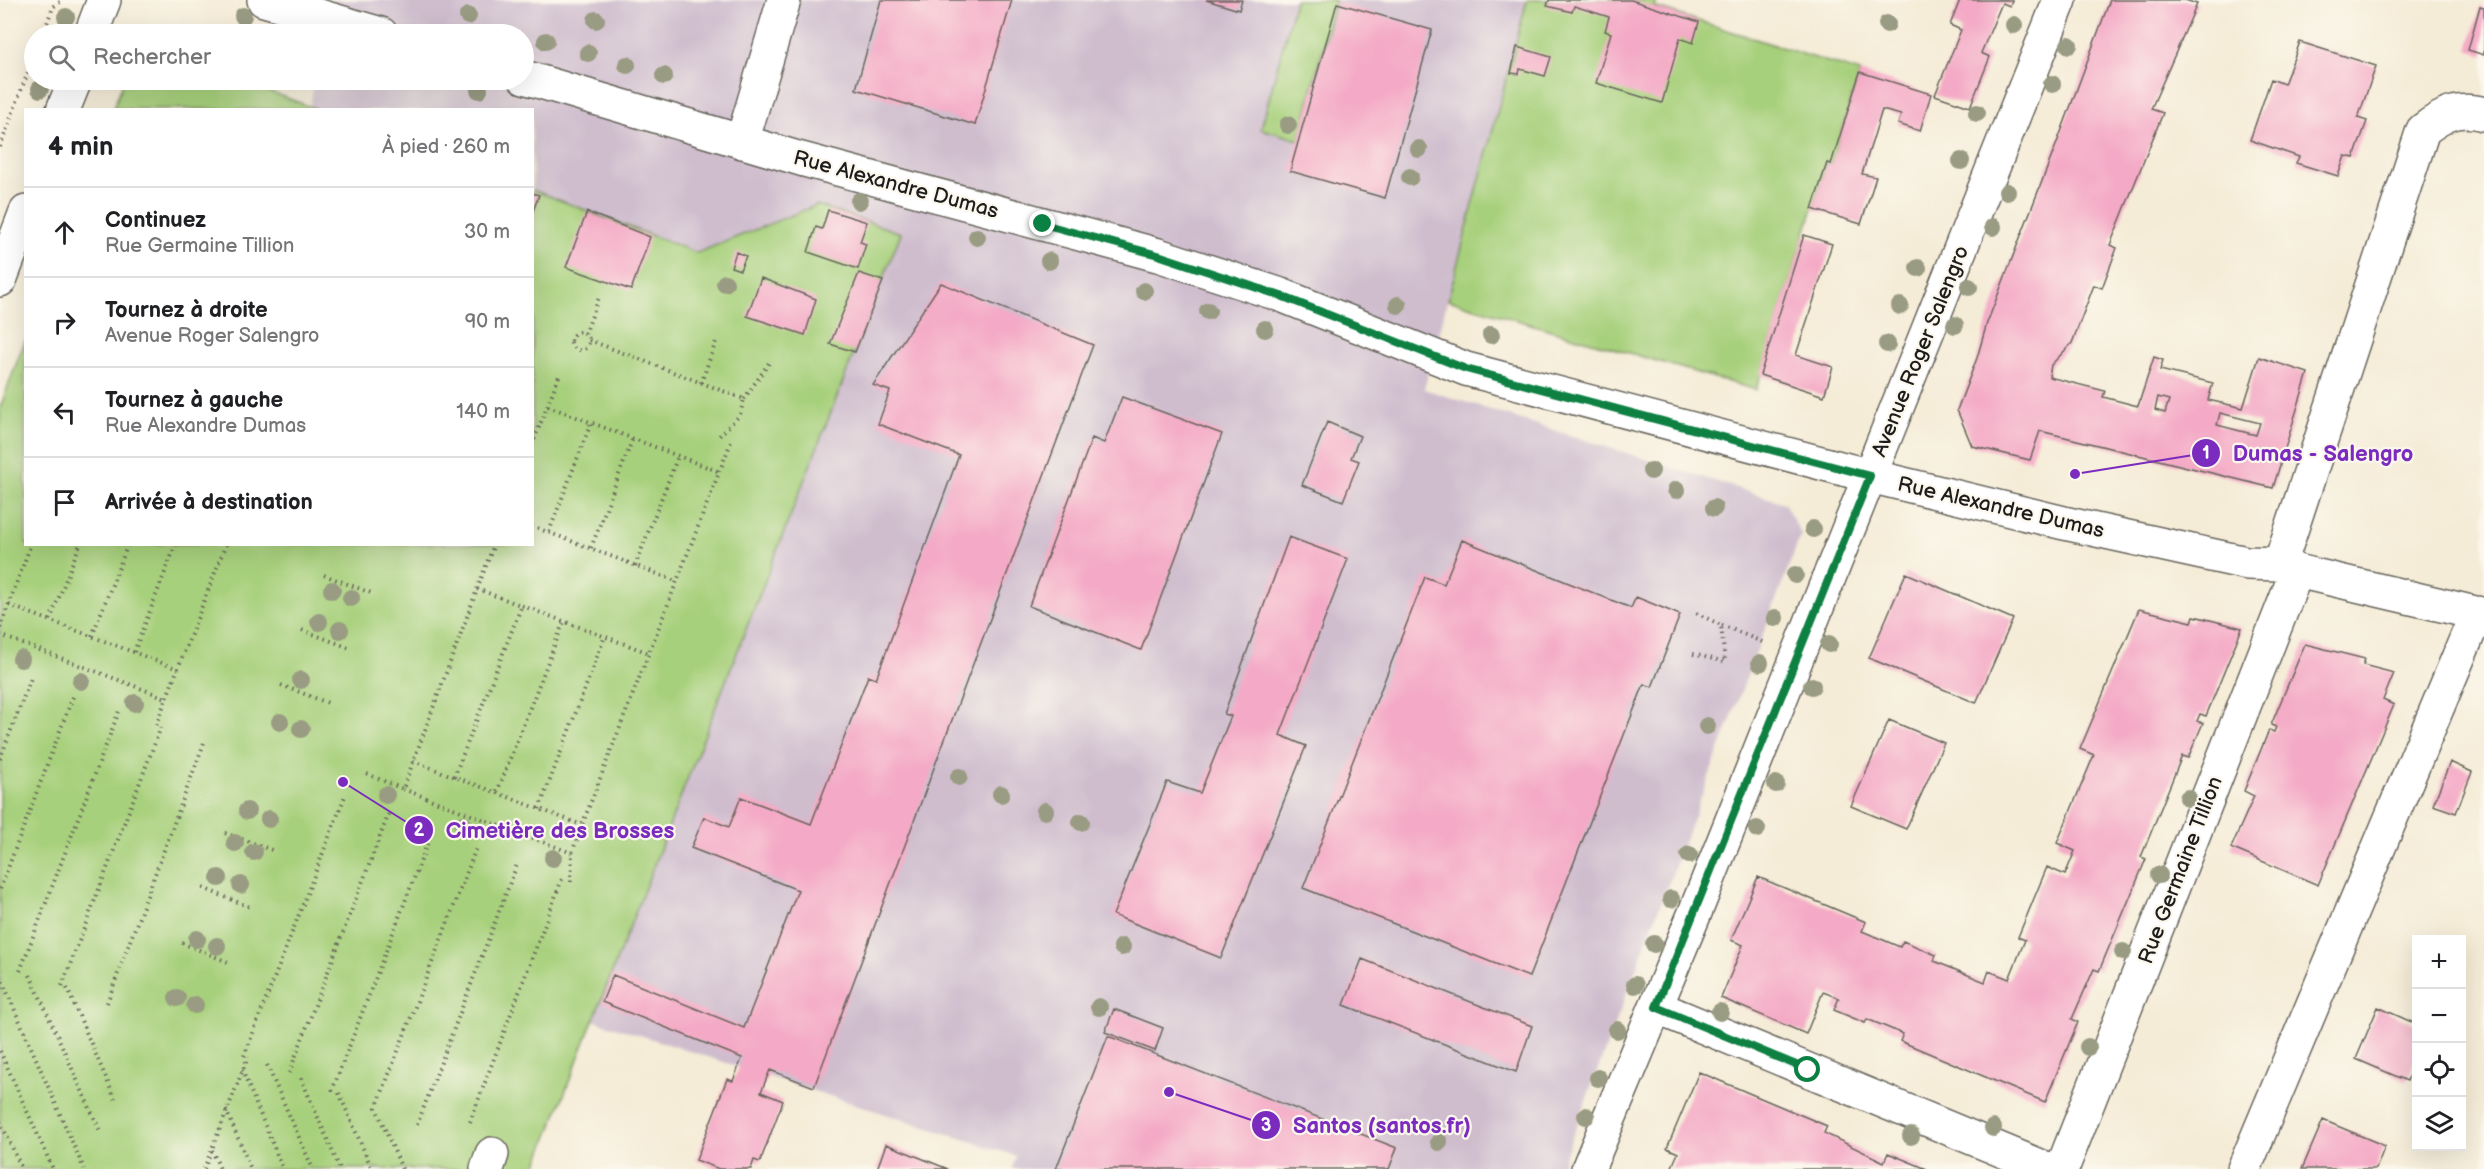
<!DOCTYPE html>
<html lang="fr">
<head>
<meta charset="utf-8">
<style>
	body { margin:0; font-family:"Balsamiq Sans",sans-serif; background:#f2f2f2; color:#202124 }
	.controls { position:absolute; right:18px; bottom:18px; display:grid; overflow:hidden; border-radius:0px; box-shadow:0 6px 24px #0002 }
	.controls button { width:54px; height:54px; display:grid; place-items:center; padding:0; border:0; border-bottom:2px solid #e0e0e0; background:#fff; color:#202124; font:30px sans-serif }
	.stop { position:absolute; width:18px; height:18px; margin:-14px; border:4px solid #0b8043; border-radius:50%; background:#fff }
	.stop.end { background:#0b8043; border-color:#fff; box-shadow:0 2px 6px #0008 }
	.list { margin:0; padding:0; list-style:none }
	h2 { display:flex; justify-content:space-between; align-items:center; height:78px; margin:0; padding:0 24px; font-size:26px }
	h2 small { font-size:20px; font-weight:400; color:#757577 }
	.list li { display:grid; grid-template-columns:39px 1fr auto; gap:18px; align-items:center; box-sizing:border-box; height:90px; padding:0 24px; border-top:2px solid #e0e0e0 }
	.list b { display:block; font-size:22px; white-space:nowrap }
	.list p { margin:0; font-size:20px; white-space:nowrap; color:#757577 }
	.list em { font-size:20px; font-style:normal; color:#757577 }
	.icon { flex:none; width:33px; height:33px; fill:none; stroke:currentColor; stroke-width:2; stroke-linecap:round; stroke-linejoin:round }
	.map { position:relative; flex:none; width:2484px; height:1169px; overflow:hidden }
	.search { position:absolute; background:#fff; box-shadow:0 6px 24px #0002; left:24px; top:24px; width:510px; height:66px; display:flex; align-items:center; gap:15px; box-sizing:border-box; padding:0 21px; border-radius:33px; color:#757577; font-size:22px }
	.panel { position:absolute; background:#fff; box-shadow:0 6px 24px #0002; left:24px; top:108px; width:510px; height:438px; border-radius:0px }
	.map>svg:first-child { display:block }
	.industrial { fill:#cfbdce }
	.green { fill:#a7d07b; stroke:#62764c; stroke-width:1.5 }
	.building { fill:#f4aac6; fill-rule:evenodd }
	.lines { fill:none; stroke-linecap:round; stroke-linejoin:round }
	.minor-casing { stroke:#68655d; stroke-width:36 }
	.path { stroke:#68655d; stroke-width:4; stroke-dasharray:1.5 4.5; stroke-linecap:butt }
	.minor { stroke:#fff; stroke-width:33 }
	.tree { fill:#999c82 }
	.route { stroke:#0b8043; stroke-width:8 }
	.labels { text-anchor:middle; stroke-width:4.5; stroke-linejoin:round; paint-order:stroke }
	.street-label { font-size:21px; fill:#1c1c1c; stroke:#fbf7ec }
	.leader { fill:none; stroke:#7b2cbf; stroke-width:2 }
	.callout-dot { fill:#7b2cbf; stroke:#fbf7ec; stroke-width:2 }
	.mark-label { font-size:18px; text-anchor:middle; font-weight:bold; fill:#fff }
	.callout-label { font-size:22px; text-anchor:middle; font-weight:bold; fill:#7b2cbf; stroke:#fbf7ec; stroke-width:4.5; stroke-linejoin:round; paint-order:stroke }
</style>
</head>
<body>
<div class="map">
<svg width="2484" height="1169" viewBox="0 0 2484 1169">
	<rect width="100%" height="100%" fill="#fbf7ec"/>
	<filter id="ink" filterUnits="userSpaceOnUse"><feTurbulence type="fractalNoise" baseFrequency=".0167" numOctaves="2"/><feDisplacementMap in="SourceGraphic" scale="12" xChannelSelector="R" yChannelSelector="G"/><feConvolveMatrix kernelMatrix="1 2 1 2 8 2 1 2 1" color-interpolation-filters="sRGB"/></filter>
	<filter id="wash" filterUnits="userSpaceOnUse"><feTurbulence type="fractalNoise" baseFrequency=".008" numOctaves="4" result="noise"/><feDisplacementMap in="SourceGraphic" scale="24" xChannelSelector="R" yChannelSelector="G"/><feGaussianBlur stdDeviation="1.35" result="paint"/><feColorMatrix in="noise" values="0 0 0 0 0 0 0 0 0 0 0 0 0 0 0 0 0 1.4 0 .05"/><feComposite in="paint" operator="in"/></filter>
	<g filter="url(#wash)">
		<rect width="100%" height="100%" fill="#f5ecd7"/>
		<path class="industrial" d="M329,0h1198l-103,389 360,114 17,31 -241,635h-548l4,-13 -423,-136 308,-787 -84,-28 -120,47 -164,-62 -1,-80h-214l-8,-4 5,-26h209v-46h-202z"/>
		<path class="green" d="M1295,0h40l-36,140 -38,-11z
			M1527,0h129l-2,7 206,65 -29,92 -4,-1 -71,227 -308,-90z
			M124,80h113l80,29h-204z
			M533,190l164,63 120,-48 84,28 -366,936h-535v-761l25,-68 1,204h506z"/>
		<g id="blocks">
			<path class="building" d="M881,0h131l-37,125 -119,-36z
				M1206,0h36l-3,10z
				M1549,0h82l68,22 -6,21 -13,-5 -18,65 -66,-20 15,-50 -6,-2 4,-14 -35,-11 -2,6 -25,-6z
				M1960,0h52l-2,6 -8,-3 -21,50 9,4 -20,50 -35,-12 26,-65 -11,-5z
				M2110,0h75l12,4 -46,105 12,4 -53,132 7,3 -15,40 -8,-3 -22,58 -21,22 -2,12 56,14 -2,6 35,9 16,-49 9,3 -3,10 53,13 -5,17 35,8 16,-51 49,16 -35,115 -233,-57 -10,29 -49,-12 -9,-2 -15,-36 20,-52 10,-35 71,-183zM2158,397l11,3 -4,13 -10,-3zM2220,413l40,10 -4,12 -39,-10z
				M1337,3l95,27 -47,168 -95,-27z
				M2480,6l4,1v48l-16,-5z
				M2300,42l76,24 -18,52 9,3 -13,37 -9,-2 -7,20 -42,-13 3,-6 -49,-17 21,-61 13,5z
				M1517,47l34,10 -6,19 -25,-7 -1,5 -8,-1z
				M1860,72l71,22 -11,37 -22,-7 3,-9 -19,-5 -20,64 14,3 -15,47 -49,-15 15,-46 4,1z
				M532,193l7,2 -6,16h-1z
				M828,210l39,12 -7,20 6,2 -8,25 -50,-17 8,-25 6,2z
				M587,212l63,25 -19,53 -65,-23z
				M1804,235l28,9 -36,111 37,12 -9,29 -64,-21z
				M736,252l10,4 -6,14 -9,-3z
				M859,273l24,8 -28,71 -25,-8z
				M761,278l55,21 -11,36 -58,-19z
				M941,283l152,62 -279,742 -44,-17 -9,22 22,9 -23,61 -6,-2 -3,9h-32l-23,-9 31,-81 6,2 9,-23 -140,-56 11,-27 131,53 54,-138 -107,-42 13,-31 25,10 12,-30 70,27 57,-148 8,3 83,-224 -81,-31 12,-33 -17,-6z
				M1122,397l100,37 -81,216 -112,-44 63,-168 12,5z
				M1327,422l33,14 -9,22 8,3 -16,40 -41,-16z
				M1289,537l59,22 -68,176 26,11 -85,212 -108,-43 54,-133 33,11 31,-77 -7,-2z
				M1462,540l169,68 5,-11 44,18 -28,72 -8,-3 -115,293 -226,-89 122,-311 19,7z
				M1906,573l107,46 -37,84 -107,-45z
				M2139,609l53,13 2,-6 48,12 -36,88 -6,-2 -3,7 6,2 -15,35 -6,-2 -41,101 5,2 -47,112 -5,-2 -22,50 6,3 -33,80 -145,-61 3,-7 -36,-15 -2,4 -31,-13 5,-12 -16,-6 -17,42 -85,-36 22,-53 -12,-5 27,-63 108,45 -4,9 38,16 3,-6 33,14 -2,6 51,21 4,-11 20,8 16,-39 -7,-3 29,-70 18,8 10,-24 -18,-8 37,-88 -14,-6z
				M2305,644l60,15 -2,6 31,8 -11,27 11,5 -76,180 -87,-37 23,-52 -10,-5 25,-61 5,2 2,-5 -5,-2z
				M1889,720l55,23 -38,86 -55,-23z
				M2450,762l22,10 -16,41 -23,-8z
				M1362,959l170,67 -16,46 -172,-67z
				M2378,1007l38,17v34l-9,23 -51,-22z
				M1114,1009l49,19 -8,23 -50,-19z
				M1108,1036l289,112 -8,21h-333z
				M1699,1072l128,54 -3,7 60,29 4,-9 39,16h-256l7,-16 -11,-5z
				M2323,1120l62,26 -9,23h-74z
				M886,1144l62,25h-71z"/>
		</g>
	</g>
	<g filter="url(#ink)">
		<use href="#blocks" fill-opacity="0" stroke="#68655d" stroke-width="1.5"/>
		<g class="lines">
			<g class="minor-casing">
				<path id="minor" d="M264,0l117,34
					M91,34l13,-34
					M524,77l277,82 357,96 123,40 185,74 404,107 194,47 183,40 33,1 17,7 187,44
					M63,110l12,-30
					M742,142l42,-142
					M0,280l26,-68
					M2280,564l143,-434c21,-16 35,-23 61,-16
					M1656,1007l391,162
					M487,1169l5,-15
					M1588,1169l106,-254 366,-915
					M2062,1169l235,-598
					M2244,1169l233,-556"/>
			</g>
			<path class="path" d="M43,34l10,-27 10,-7
				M0,147l34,-91
				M571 341a9 9 0 1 1 18 0a9 9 0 1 1-18 0Z
				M585,334l15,-39
				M589,340l155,59 -4,16 -22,22
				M701,383l16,-44
				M744,399l27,-39
				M548,406l172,66
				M532,445l27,-69
				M532,526l144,55
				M549,532l42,-109
				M591,548l42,-110
				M635,566l43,-110
				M324,575l47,18
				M477,589l172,64
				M9,605l169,64
				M50,620l30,-76
				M1722,625l40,17
				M0,628l31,-84
				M302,630l48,18
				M0,635l166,63
				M92,636l36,-92
				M134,652l42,-108
				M1693,654l32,8 -4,-37 -25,-12
				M281,685l47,18
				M156,725l70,-181
				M0,759l31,-81
				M413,761l169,64
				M367,774l36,15 91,-245
				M454,777l68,-172
				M403,789l169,64
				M497,792l67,-171
				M539,809l66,-173
				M225,833l47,17
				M571,882l1,-29 10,-28 149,-383
				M203,888l47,19
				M0,889l74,-195
				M182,943l46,19
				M20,971l99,-260
				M30,975l71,158
				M0,976l84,193
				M62,986l99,-259
				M67,988l48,111
				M107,1003l97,-260
				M0,1051l53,118
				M244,1056l101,-260
				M267,1065l46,104
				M242,1070l41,99
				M289,1073l100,-260
				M301,1078l39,91
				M332,1091l101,-262
				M339,1093l33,76
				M226,1110l25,59
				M0,1121l22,48
				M470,1122l92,-243
				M417,1125l101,-263
				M212,1150l8,19
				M204,1169l44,-112
				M402,1169l-26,-61 101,-262"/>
			<use href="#minor" class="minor"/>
		</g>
		<g class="tree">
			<circle cx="243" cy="16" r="9"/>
			<circle cx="468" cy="16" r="9"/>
			<circle cx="66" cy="17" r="9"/>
			<circle cx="596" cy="20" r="9"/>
			<circle cx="1887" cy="24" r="9"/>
			<circle cx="2014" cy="25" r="9"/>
			<circle cx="546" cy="41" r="9"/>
			<circle cx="2069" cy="45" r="9"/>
			<circle cx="588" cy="53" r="9"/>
			<circle cx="627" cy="65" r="9"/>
			<circle cx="664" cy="76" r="9"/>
			<circle cx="2052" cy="84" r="9"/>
			<circle cx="40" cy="89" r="9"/>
			<circle cx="479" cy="90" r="9"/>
			<circle cx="1977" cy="113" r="9"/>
			<circle cx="1288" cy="125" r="9"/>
			<circle cx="1419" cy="149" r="9"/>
			<circle cx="1961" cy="161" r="9"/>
			<circle cx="1410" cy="177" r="9"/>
			<circle cx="2007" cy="192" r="9"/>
			<circle cx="859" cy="201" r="9"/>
			<circle cx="1993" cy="227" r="9"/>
			<circle cx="977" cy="237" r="9"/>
			<circle cx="1049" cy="261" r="9"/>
			<circle cx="1918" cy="268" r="9"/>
			<circle cx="725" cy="283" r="9"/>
			<circle cx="1969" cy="287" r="9"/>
			<circle cx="1144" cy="291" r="9"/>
			<circle cx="1398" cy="305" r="9"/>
			<circle cx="1900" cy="306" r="9"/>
			<circle cx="1208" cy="311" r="9"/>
			<circle cx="1955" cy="325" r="9"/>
			<circle cx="1265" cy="329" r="9"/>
			<circle cx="1491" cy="335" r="9"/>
			<circle cx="1887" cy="344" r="9"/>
			<circle cx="1651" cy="471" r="9"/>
			<circle cx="1676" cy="490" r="9"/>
			<circle cx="1714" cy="508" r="9"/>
			<circle cx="1813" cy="529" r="9"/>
			<circle cx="1795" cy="575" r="9"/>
			<circle cx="332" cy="590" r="9"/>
			<circle cx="351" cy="598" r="9"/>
			<circle cx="1775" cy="618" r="9"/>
			<circle cx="319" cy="622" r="9"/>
			<circle cx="340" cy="630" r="9"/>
			<circle cx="1829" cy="644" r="9"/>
			<circle cx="21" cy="659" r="9"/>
			<circle cx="1760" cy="663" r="9"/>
			<circle cx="301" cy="680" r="9"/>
			<circle cx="81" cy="681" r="9"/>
			<circle cx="1812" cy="686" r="9"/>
			<circle cx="135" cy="703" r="9"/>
			<circle cx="280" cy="722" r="9"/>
			<circle cx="1707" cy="726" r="9"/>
			<circle cx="301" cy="729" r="9"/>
			<circle cx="959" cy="777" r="9"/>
			<circle cx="1776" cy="784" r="9"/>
			<circle cx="1001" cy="794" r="9"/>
			<circle cx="386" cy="795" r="9"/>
			<circle cx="2188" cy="798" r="9"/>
			<circle cx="247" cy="811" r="9"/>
			<circle cx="1045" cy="811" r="9"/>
			<circle cx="269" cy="819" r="9"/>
			<circle cx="1081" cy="822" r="9"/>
			<circle cx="463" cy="824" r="9"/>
			<circle cx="1757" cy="829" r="9"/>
			<circle cx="235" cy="843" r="9"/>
			<circle cx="254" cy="852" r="9"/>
			<circle cx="1689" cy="855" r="9"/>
			<circle cx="553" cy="858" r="9"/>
			<circle cx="2159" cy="875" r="9"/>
			<circle cx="219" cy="878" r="9"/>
			<circle cx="241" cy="885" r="9"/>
			<circle cx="1671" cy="899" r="9"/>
			<circle cx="197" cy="939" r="9"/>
			<circle cx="1654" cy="944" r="9"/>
			<circle cx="217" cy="946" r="9"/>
			<circle cx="1122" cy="947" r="9"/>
			<circle cx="2123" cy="952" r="9"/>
			<circle cx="1635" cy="985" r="9"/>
			<circle cx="177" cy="998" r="9"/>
			<circle cx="195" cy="1005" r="9"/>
			<circle cx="1099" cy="1007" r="9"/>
			<circle cx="1720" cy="1012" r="9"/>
			<circle cx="1617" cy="1030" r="9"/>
			<circle cx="2088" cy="1047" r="9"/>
			<circle cx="1598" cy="1078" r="9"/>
			<circle cx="1586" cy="1116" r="9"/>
			<circle cx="1993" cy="1128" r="9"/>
			<circle cx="1911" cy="1136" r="9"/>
			<circle cx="1439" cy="1142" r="9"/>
		</g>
	</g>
	<g class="lines" filter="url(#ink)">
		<path class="route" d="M1043,224l115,31 123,41 185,73 404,107 -214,531 152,63"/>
	</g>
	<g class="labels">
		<g class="street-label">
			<text transform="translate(896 184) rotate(15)" y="7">Rue Alexandre Dumas</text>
			<text transform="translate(1920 351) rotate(-68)" y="7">Avenue Roger Salengro</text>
			<text transform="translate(2001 507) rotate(13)" y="7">Rue Alexandre Dumas</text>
			<text transform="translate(2180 870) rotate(-69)" y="7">Rue Germaine Tillion</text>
		</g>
	</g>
	<path class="leader" d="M2075 474L2206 453M343 782L419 830M1169 1092L1266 1125"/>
	<g class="callout-dot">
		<circle cx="2075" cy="474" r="6"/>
		<circle cx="343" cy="782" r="6"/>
		<circle cx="1169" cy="1092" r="6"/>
		<circle cx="2206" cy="453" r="15"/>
		<circle cx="419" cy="830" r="15"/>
		<circle cx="1266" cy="1125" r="15"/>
	</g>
	<g class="mark-label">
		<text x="2206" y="459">1</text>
		<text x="419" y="836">2</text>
		<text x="1266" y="1131">3</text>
	</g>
	<g class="callout-label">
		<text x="2323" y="461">Dumas - Salengro</text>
		<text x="560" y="838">Cimetière des Brosses</text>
		<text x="1382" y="1133">Santos (santos.fr)</text>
	</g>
</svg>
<div class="controls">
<button>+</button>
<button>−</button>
<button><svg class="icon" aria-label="locate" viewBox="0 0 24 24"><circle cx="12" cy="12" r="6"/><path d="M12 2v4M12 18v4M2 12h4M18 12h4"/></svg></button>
<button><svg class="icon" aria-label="layers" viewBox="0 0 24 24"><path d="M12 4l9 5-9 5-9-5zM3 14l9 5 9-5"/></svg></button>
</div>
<div class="stop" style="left:1808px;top:1070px"></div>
<div class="stop end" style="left:1043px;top:224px"></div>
<div class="search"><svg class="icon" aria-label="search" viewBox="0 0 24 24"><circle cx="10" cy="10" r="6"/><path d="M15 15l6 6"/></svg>Rechercher</div>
<section class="panel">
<h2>4 min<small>À pied · 260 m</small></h2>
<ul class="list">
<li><svg class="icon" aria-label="ahead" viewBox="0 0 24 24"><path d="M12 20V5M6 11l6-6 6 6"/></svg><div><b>Continuez</b><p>Rue Germaine Tillion</p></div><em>30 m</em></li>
<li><svg class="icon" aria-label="right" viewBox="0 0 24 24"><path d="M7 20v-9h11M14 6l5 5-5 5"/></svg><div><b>Tournez à droite</b><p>Avenue Roger Salengro</p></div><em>90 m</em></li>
<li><svg class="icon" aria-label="left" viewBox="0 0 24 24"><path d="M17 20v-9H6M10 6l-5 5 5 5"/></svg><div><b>Tournez à gauche</b><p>Rue Alexandre Dumas</p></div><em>140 m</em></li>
<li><svg class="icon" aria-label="arrive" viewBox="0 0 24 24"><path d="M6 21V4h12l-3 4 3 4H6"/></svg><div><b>Arrivée à destination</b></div></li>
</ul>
</section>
</div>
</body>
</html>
